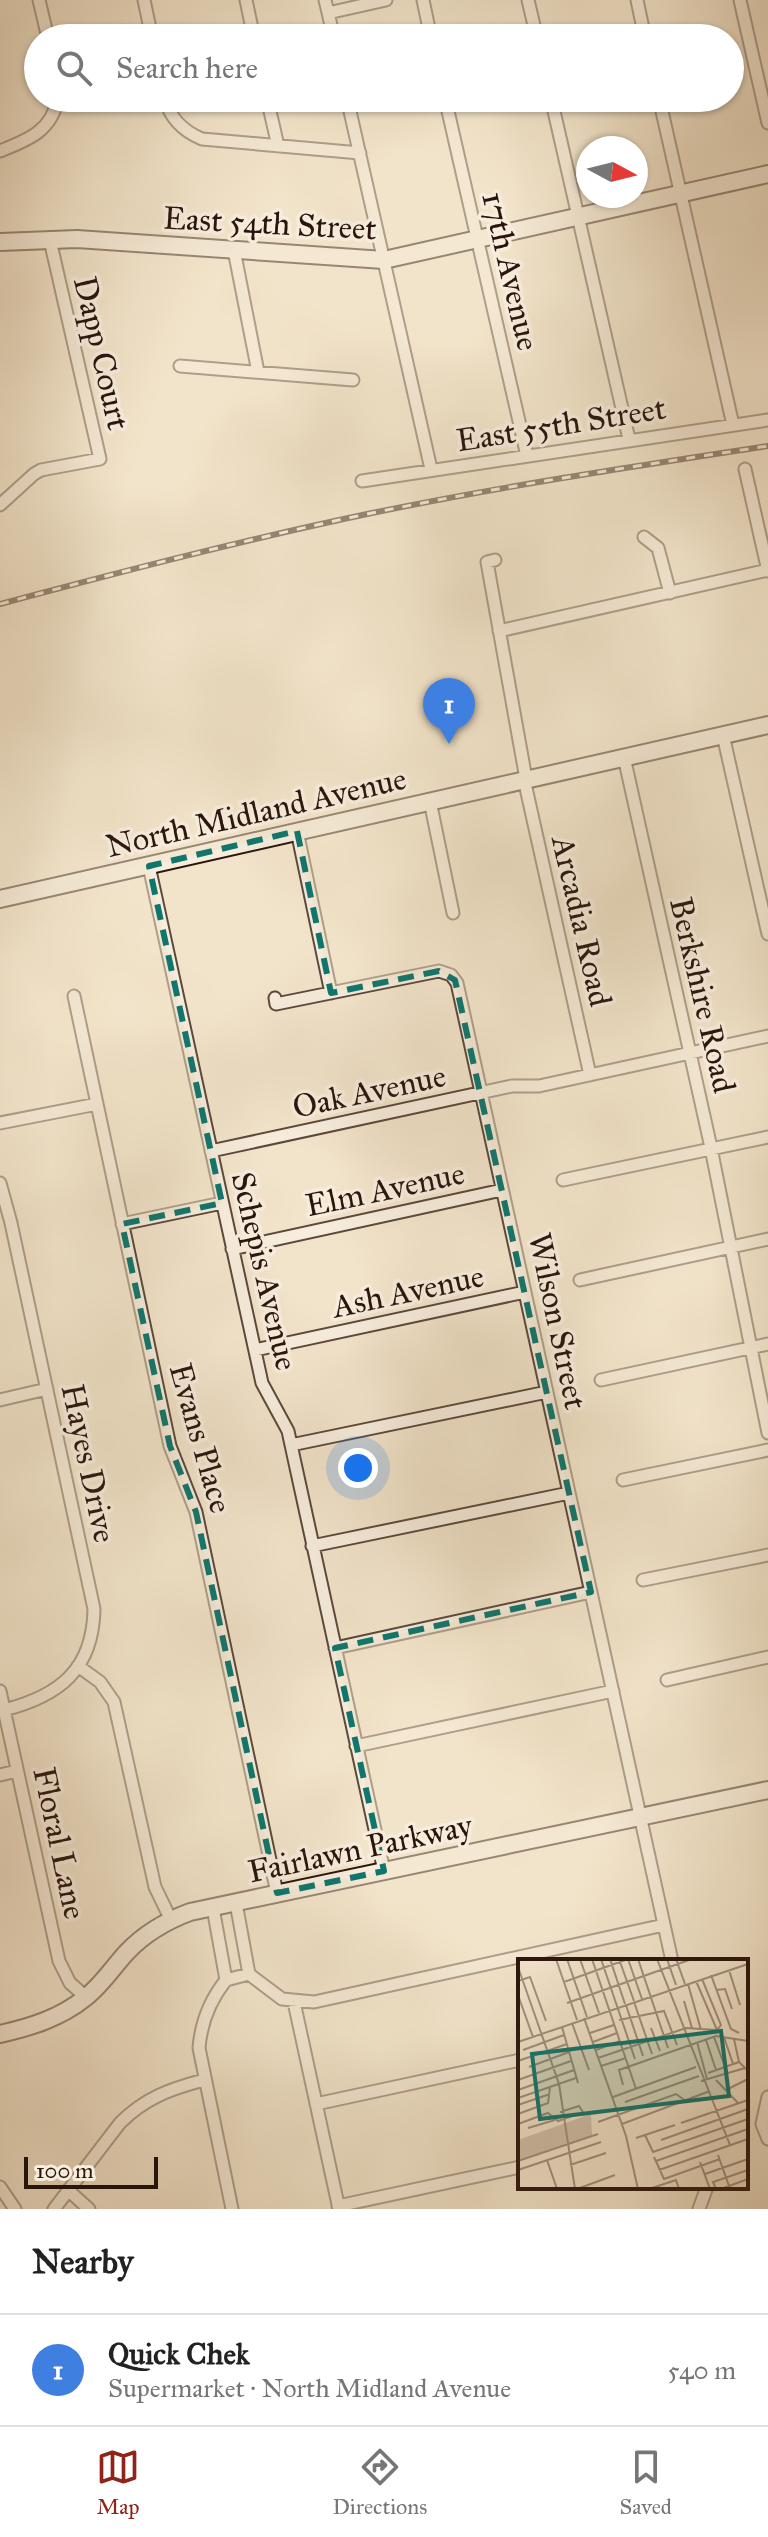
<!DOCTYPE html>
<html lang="en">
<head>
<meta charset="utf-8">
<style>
	body { margin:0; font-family:"IM FELL Great Primer",serif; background:#f2f2f2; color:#222 }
	.compass { position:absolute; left:576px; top:136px; width:72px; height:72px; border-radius:50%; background:#fff; box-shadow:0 2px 6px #0004; rotate:97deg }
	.scale { position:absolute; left:24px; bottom:20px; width:134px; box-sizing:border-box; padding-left:8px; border:4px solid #2a150d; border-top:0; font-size:22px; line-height:28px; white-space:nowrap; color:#2a150d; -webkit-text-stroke:6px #f7eddd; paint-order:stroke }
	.you { position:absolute; left:358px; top:1468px; width:28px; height:28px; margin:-20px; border:6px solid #fff; border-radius:50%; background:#1a73e8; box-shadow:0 0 0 12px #1a73e833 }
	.badge { display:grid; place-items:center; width:52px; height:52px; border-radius:50%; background:#8f2418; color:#fff; font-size:26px; font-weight:700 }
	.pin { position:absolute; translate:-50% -66px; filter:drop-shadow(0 2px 4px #0008) }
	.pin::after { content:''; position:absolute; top:42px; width:28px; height:24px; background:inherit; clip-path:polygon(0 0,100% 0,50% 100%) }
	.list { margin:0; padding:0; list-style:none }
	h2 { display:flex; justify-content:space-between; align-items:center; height:104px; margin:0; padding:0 32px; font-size:34px }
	h2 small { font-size:26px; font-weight:400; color:#767676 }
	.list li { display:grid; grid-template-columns:52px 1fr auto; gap:24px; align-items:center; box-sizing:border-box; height:112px; padding:0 32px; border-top:2px solid #e0e0e0 }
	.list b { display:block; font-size:30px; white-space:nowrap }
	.list p { margin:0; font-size:26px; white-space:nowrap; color:#767676 }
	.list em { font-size:26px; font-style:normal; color:#767676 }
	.icon { flex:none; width:44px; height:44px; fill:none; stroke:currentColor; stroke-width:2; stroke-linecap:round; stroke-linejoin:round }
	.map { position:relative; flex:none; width:768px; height:2209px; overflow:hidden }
	.search { position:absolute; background:#fff; box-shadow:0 2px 6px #0004; left:24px; right:24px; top:24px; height:88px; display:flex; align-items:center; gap:20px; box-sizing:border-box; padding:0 28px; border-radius:44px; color:#767676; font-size:30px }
	.sheet { height:216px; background:#fff }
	nav { display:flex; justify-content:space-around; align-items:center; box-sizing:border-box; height:112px; border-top:2px solid #e0e0e0; background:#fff; font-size:22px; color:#767676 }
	nav a { display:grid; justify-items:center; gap:4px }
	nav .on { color:#8f2418 }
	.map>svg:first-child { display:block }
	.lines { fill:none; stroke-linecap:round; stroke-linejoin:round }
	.street-casing { stroke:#5c493c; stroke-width:15 }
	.secondary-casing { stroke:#2a150d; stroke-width:20 }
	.street { stroke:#f7eddd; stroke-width:11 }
	.secondary { stroke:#f7eddd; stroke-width:16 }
	.rail-casing { stroke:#2a150d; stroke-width:6 }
	.rail { stroke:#f7eddd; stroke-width:3; stroke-dasharray:9; stroke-linecap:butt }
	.marked { fill:none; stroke:#0f766e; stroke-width:6; stroke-dasharray:16 10; stroke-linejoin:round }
	.labels { text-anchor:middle; stroke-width:7; stroke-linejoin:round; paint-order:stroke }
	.street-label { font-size:32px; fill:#2a150d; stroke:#f7eddd }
	.inset-road { fill:none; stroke:#a2917f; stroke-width:2 }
	.view { fill:#0f766e; fill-opacity:0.15; stroke:#0f766e; stroke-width:4 }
	.inset-edge { fill:none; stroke:#2a150d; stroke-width:4 }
</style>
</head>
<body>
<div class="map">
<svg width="768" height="2209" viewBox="0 0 768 2209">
	<rect width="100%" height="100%" fill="#f2e4cb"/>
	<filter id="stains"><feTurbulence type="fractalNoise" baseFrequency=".0025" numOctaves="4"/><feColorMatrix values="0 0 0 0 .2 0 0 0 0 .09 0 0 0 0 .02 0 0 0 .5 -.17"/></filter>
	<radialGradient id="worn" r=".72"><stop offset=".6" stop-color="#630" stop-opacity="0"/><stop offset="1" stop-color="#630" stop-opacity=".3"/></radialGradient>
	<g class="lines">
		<g class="street-casing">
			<path id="street" d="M39,0l9,38
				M144,0l8,38
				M246,0l8,38
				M325,0l9,38
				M423,0l8,38
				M528,0l9,38
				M637,0l8,38
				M740,0l28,123
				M328,13l58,-13
				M222,38l31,-6
				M165,98c5,21 18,33 37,41l158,14
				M267,98l11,48
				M347,98l84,371
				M445,98l82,358
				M551,98l78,341
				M659,98l74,327
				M0,151c28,-11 52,-20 58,-53
				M234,250l24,122
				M180,366l173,14
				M745,469l23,102
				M362,481l406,-61
				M0,505l34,-31 7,-4 59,-11 -50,-219
				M644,537l14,11 12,45
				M495,560l-8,2 39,217
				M499,631l269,-61
				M723,735l45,199
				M624,757l86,386 58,290
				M524,779l66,296
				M430,801l23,112
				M297,831l34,162
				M149,866l113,517 26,48 96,440
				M74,996l96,450 26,66 81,381
				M275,998l1,6 163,-33 12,4 6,8 215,978
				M0,1123l97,-19
				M211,1151l301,-65h27l229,-50
				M563,1180l205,-43
				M0,1183l11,40 83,386c-1,61 -35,87 -90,101
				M122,1224l100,-21
				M232,1249l270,-59
				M580,1280l188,-41
				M255,1350l270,-58
				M601,1380l167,-36
				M0,1400l47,-11
				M291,1445l256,-53
				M623,1480l145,-30
				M312,1546l257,-53
				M643,1580l125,-25
				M335,1648l256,-56
				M78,1666l22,16 14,20 41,185 16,33
				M667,1680l101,-23
				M0,1691l59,270 11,22 16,14
				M356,1746l257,-55
				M0,1775l17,-4
				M236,1903l13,71
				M213,1908l13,72c-16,20 -25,43 -27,68l33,161
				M226,1980l23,-6 33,25 32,3 350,-77
				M294,2002l45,207
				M768,2097l-6,27 6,15
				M316,2104l204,-44
				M0,2187l15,22
				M68,2190l21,19
				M338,2206l182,-39
				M54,2209l66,-86c25,-25 50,-34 84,-43
				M699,2209l8,-22"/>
		</g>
		<g class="secondary-casing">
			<path id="secondary" d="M0,242l77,-3 307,21 384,-86
				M0,899l768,-174
				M0,2034c31,-7 60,-16 85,-36 17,-13 28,-31 42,-46 18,-19 39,-31 63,-40l578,-122"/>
		</g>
		<use href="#street" class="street"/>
		<use href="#secondary" class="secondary"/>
		<g class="rail-casing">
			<path id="rail" d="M0,604c124,-33 247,-65 372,-91 131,-27 264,-47 396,-67"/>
		</g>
		<use href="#rail" class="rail"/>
	</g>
	<path d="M0 0H768V2209H0ZM297,831l34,162 108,-22 16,9 136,612 -256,56 49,223 -107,22 -81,-381 -26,-66 -48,-222 100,-21 -73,-337z" fill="#f2e4cb" fill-opacity=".55" fill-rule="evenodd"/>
	<path class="marked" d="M297,831l34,162 108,-22 16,9 136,612 -256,56 49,223 -107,22 -81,-381 -26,-66 -48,-222 100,-21 -73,-337z"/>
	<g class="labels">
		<g class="street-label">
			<text transform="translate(270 223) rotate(3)" y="11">East 54th Street</text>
			<text transform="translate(511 271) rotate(77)" y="11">17th Avenue</text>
			<text transform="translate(102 353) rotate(77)" y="11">Dapp Court</text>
			<text transform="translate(561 424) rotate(-9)" y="11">East 55th Street</text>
			<text transform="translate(256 812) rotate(-13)" y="11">North Midland Avenue</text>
			<text transform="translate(582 921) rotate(77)" y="11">Arcadia Road</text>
			<text transform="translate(703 995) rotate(77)" y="11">Berkshire Road</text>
			<text transform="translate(369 1091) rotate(-12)" y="11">Oak Avenue</text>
			<text transform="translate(385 1189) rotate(-12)" y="11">Elm Avenue</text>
			<text transform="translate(265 1271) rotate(77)" y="11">Schepis Avenue</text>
			<text transform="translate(408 1291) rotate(-12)" y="11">Ash Avenue</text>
			<text transform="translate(558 1321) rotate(78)" y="11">Wilson Street</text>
			<text transform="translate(201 1438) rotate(74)" y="11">Evans Place</text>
			<text transform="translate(89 1463) rotate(78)" y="11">Hayes Drive</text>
			<text transform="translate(60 1843) rotate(78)" y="11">Floral Lane</text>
			<text transform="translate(360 1848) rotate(-12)" y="11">Fairlawn Parkway</text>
		</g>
	</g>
	<g transform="translate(518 1959)">
		<rect width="230" height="230" fill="#f2e4cb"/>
		<path d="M73,155l1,22 -74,25v-21z" fill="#d0c1ab"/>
		<path class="inset-road" d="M38,0l21,61M49,0l20,58M62,0l19,54M74,0l44,130M83,0l34,100M92,0l15,45M101,0l15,42M110,0l14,40M120,0l30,89M139,0l73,186M149,0l9,26M158,0l9,25M0,8l41,117 16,105M211,11l11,35M193,16l20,54 8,4M184,20l19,46 -4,5M0,22l12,-4 16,44M178,22l21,49M46,23l64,-23M170,25l13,46M198,31l9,-1 7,20M0,36l15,42M166,42l8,27M116,43l18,52M49,44l125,-44M108,46l17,51M66,59l42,118 12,53M101,61l45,-9 13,34M54,64l17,47M44,68l16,56M133,69l9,23M72,74l24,-8M196,78l11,30M206,78l9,27M216,80l5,23 9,9M188,81l10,30M0,83l230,-78M75,83l24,-9M179,83l10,37M5,91l41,-15M78,91l24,-9M80,99l88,-30 31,2M0,102l49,-17M83,107l25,-8M11,108l40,-15M190,114l31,-11M0,121l53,-19M198,121l22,23M183,122l44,-13M105,126l-4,-15 97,-34 32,5M0,131l56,-20M208,131l22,-11M95,138l83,-30M0,139l58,-20M107,143l74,-26M0,146l32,-11M42,153l19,-6 5,8M0,155l30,-11 2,-16M80,163l78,-28 10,7M163,164l67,-23M0,165l30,-11 10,8 14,-5M104,165l88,-33M10,169l27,-8M127,176l8,17 95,-33M118,179l39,-13M143,181l87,-31M200,196l11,31M136,198l10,22 56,-20M29,201l10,29M0,202l80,-27M138,202l92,-32M182,203l10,27M52,206l36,-12M0,211l83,-28M141,211l89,-31M187,215l43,-15M59,230l38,-14M131,230l27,-9 3,9M198,230l-3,-7 35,-12M203,230l27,-10"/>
		<path class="view" d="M203,72l8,65 -189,23 -8,-65z"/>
		<rect width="230" height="230" class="inset-edge"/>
	</g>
	<rect width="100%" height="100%" filter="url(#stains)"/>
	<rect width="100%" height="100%" fill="url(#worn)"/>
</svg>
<svg class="compass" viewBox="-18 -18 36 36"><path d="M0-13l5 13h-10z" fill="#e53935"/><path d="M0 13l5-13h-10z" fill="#767676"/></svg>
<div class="scale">100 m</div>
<div class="you"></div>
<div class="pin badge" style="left:449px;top:744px;background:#3f7fe0">1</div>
<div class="search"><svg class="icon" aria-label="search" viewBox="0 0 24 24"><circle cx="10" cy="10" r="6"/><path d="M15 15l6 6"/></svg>Search here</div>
</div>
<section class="sheet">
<h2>Nearby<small></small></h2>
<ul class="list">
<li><span class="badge" style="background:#3f7fe0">1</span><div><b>Quick Chek</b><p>Supermarket · North Midland Avenue</p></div><em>540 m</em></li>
</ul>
</section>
<nav>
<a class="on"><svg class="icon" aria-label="map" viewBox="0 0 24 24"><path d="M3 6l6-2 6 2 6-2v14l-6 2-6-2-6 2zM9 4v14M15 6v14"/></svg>Map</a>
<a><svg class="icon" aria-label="directions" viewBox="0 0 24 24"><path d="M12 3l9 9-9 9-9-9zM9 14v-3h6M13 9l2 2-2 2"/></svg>Directions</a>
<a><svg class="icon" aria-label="saved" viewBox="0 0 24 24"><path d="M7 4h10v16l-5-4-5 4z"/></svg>Saved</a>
</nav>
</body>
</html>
